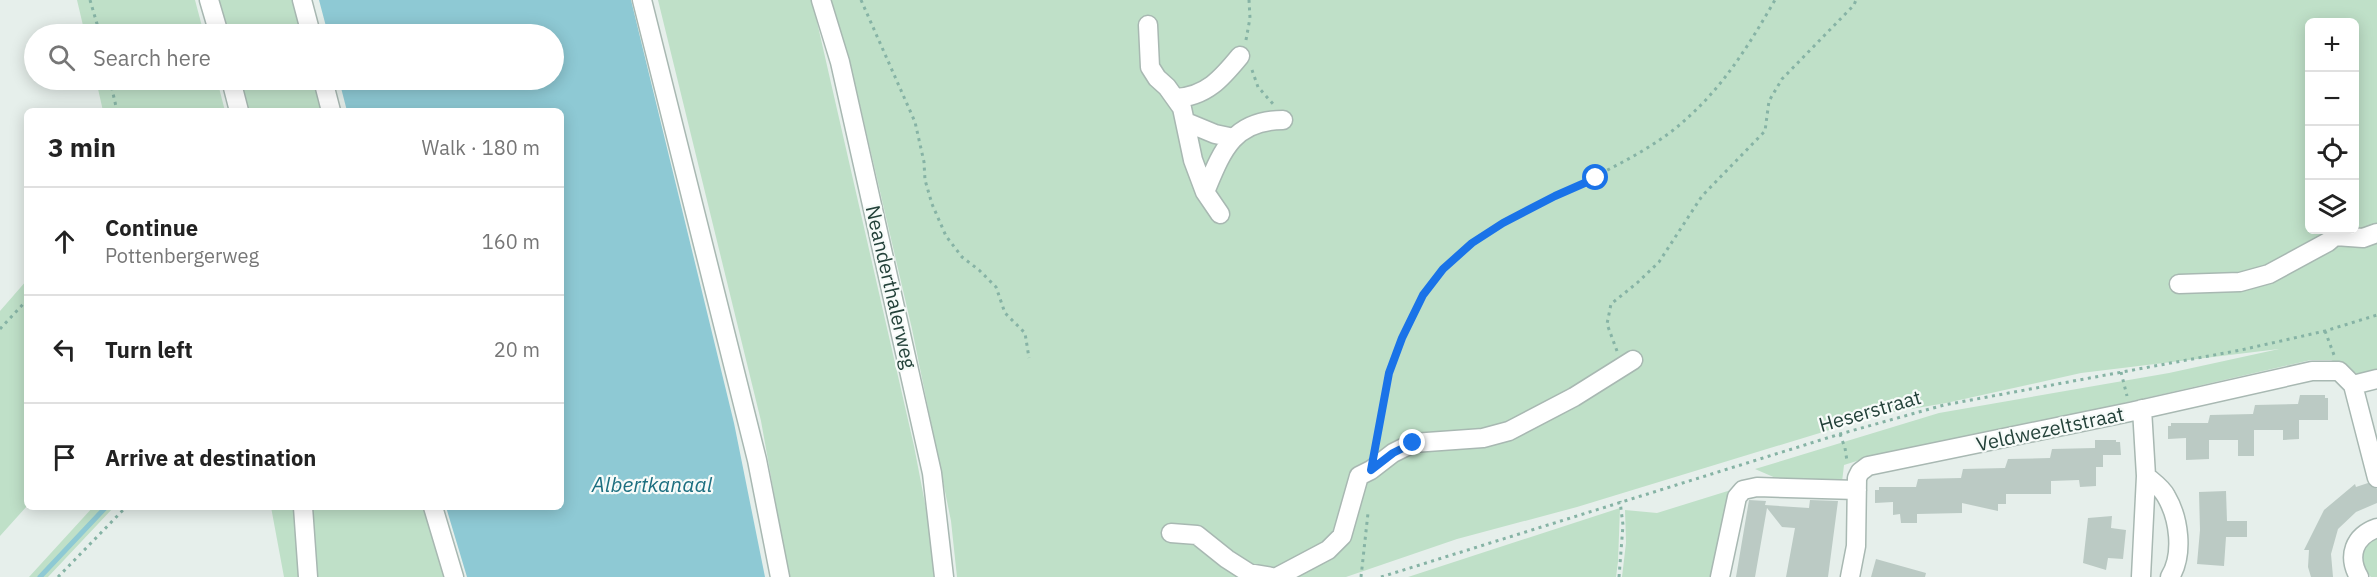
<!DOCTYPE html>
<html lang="en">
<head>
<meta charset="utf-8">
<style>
	body { margin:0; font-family:"IBM Plex Sans",sans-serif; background:#f2f2f2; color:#222 }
	.controls { position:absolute; right:18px; top:18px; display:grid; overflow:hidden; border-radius:9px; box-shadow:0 3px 15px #0003 }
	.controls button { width:54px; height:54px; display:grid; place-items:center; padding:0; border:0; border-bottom:2px solid #e0e0e0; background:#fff; color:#222; font:30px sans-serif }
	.stop { position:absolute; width:18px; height:18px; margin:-14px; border:4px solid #1a73e8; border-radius:50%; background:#fff }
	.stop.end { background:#1a73e8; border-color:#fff; box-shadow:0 2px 6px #0008 }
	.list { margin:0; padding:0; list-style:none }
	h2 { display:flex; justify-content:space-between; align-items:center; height:78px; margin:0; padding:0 24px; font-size:26px }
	h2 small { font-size:20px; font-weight:400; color:#767676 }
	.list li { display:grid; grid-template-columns:39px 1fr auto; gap:18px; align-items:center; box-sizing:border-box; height:108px; padding:0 24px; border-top:2px solid #e0e0e0 }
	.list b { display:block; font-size:22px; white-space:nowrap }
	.list p { margin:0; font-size:20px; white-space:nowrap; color:#767676 }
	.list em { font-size:20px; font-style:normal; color:#767676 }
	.icon { flex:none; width:33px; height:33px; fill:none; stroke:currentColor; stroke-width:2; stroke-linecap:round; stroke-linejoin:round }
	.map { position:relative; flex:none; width:2377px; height:577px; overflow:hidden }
	.search { position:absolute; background:#fff; box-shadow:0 3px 15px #0003; left:24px; top:24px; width:540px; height:66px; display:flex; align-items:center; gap:15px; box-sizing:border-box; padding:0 21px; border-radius:33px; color:#767676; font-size:22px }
	.panel { position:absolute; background:#fff; box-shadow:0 3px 15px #0003; left:24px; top:108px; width:540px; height:402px; border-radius:9px }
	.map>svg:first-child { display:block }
	.green { fill:#bfe0c8; fill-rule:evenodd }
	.water { fill:#8ec9d4 }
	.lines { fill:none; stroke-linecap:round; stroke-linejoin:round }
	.stream { stroke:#8ec9d4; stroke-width:5 }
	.building { fill:#bbcac4 }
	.minor-casing { stroke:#a8b8b2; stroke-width:21 }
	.path { stroke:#86b3a5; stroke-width:3; stroke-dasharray:3 4.5; stroke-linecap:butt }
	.minor { stroke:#fff; stroke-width:18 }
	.route { stroke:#1a73e8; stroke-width:8 }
	.labels { text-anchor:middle; stroke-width:4.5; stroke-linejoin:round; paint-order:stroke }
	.street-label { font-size:20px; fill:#24423a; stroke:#f7fbf9 }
	.water-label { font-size:21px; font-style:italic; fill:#1c6f80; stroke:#f7fbf9 }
</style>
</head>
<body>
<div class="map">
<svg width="2377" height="577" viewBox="0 0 2377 577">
	<rect width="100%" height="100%" fill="#e6efeb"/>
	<path class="green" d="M77,0h118l9,34h-119z
		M202,0h94l8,34h-92z
		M658,0h154l102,446 15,78 5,53h-145l-28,-156z
		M829,0h1548v369l-17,6 -29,-15h-20l-187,43 -261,56 -19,6 -2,17 -64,-3 -23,-10 184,-56 230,-40 110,-24 -198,24 -135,30 -64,11 -305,93 -120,32 -111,38h-389l-6,-56 -39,-192 -59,-254zM2310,22h44v208h-44z
		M96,80h121l8,31h-122z
		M224,80h92l7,31h-91z
		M27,280v226l-27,30v-225z
		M1731,490l-17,87h-92l4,-34 -1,-33 32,3z
		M93,507h21l-66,70h-19z
		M271,507h152l22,70h-161z
		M1620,508l-2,54 -2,15h-208z
		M2377,537v40h-6c-18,-16 -10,-29 6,-40z"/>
	<path class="water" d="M319,0h312l103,423 31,154h-298l-21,-70h115v-396h-214l-8,-31h215v-46h-226z"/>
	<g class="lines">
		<path class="stream" d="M40,577l66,-70"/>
	</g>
	<path class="building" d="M2300,395h25v3h3v22h-29v19l-16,1v-10h-29v26h-16v-16h-29v19l-23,1v-22l-18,1v-13h3v-3h37l2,-8 43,-1 2,-9 43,-1z
		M2095,440h21v2h4l1,13h-18v12h-7v19l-16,1 -1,-7 -28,1v13h-45v10h-8v7l-36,-8v10l-45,1v9h-16l-1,-9 -7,1v-13l-18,1v-13h4v-3h37l2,-8 43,-1 2,-9 42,-1 3,-9 42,-1 2,-9 43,-1z
		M2368,483l9,6v14l-21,9 -18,17 -7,25 2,23h-22l-3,-10 1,-17h-5l20,-40 31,-26 1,3z
		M2226,491l1,30h20v16h-21l-2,29 -27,-2 3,-34 -1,-38z
		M1749,500l17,1 -1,4 44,3 1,-8 28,1 -10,76h-42l9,-49 -13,-1 -15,-19 -12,69h-19z
		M2112,516l-1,12 15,2 -3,29 -15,-1 -2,12 -23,-7 5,-45z
		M1876,559l50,14 -1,4h-54z"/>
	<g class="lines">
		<g class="minor-casing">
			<path id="minor" d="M209,0l10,34
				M302,0l9,34
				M642,0l115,460 23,117
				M821,0l19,62 92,411 12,104
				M1148,25l2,42 7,11 10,9 15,21 11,52 12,32 15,22
				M231,80l8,31
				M323,80l8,31
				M1175,98c31,-1 47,-20 65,-42
				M1186,122l29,12 19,4
				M1205,192c17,-41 28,-72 78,-72
				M2179,284l61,-2 29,-8 59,-32 7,-6 28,2 14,-5
				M2353,385l24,93
				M2146,476c7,6 16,12 20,20 13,22 18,58 4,81
				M303,507l5,70
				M433,507l21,70
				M1171,533l26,2 30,24 22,14 23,4
				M1277,577l51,-27 14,-14 17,-60 12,-6 22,-17 20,-10 70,-5 26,-7 65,-34 59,-37
				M1720,577l17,-80 6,-7 14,-3 100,3
				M1850,577l6,-31 1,-68 3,-6 8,-6 262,-54 182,-41h27l14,14 24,-6
				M2141,577l5,-101 -4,-67
				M2359,577c-12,-21 -5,-41 18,-49"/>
		</g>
		<path class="path" d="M90,0l10,34
			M861,0l54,122 9,40 1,18 7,24 14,32 16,21 17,13 17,17 9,26 20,20 4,25
			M1246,40l4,-22 -1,-18
			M1252,70l6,17 15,17
			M110,80l7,31
			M0,329l27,-29
			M2325,331l9,24
			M1617,351l-10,-27 4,-20 26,-21 22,-21 43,-66 63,-65 4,-30 13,-22 72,-74 2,-5
			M2121,372l6,24
			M1840,434l5,14 2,13
			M1376,444c4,-23 6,-49 13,-71 27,-97 79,-133 164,-176 41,-21 82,-38 119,-66 47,-37 74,-81 103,-131
			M58,577l68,-70
			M1361,577l7,-64
			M1381,577l459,-143 104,-29 297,-55 84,-19 52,-16
			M1619,577l4,-52 -3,-24"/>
		<use href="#minor" class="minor"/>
	</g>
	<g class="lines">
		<path class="route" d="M1413,443l-20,10 -22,17 18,-97 13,-35 21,-43 20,-26 29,-26 31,-20 52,-27 41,-18"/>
	</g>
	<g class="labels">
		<g class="street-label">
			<text transform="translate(891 287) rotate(77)" y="7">Neanderthalerweg</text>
			<text transform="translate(1870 411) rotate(-16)" y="7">Heserstraat</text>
			<text transform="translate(2050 429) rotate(-12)" y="7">Veldwezeltstraat</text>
		</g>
		<g class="water-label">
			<text x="652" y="492">Albertkanaal</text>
		</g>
	</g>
</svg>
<div class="controls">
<button>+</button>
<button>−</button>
<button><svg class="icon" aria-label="locate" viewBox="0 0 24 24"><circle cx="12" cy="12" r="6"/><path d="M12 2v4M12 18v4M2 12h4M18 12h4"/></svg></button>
<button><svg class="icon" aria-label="layers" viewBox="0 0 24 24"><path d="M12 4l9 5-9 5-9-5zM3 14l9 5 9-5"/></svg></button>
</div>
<div class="stop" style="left:1596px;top:178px"></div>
<div class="stop end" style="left:1413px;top:443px"></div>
<div class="search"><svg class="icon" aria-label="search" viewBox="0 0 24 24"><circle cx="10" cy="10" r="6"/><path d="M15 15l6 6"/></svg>Search here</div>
<section class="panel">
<h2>3 min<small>Walk · 180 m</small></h2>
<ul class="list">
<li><svg class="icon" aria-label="ahead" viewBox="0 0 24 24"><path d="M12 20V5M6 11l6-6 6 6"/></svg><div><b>Continue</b><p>Pottenbergerweg</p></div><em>160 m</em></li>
<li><svg class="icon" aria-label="left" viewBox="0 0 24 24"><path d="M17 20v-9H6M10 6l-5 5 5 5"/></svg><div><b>Turn left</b></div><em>20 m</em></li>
<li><svg class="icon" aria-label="arrive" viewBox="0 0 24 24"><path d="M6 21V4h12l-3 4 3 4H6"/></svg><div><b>Arrive at destination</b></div></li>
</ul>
</section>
</div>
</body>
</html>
